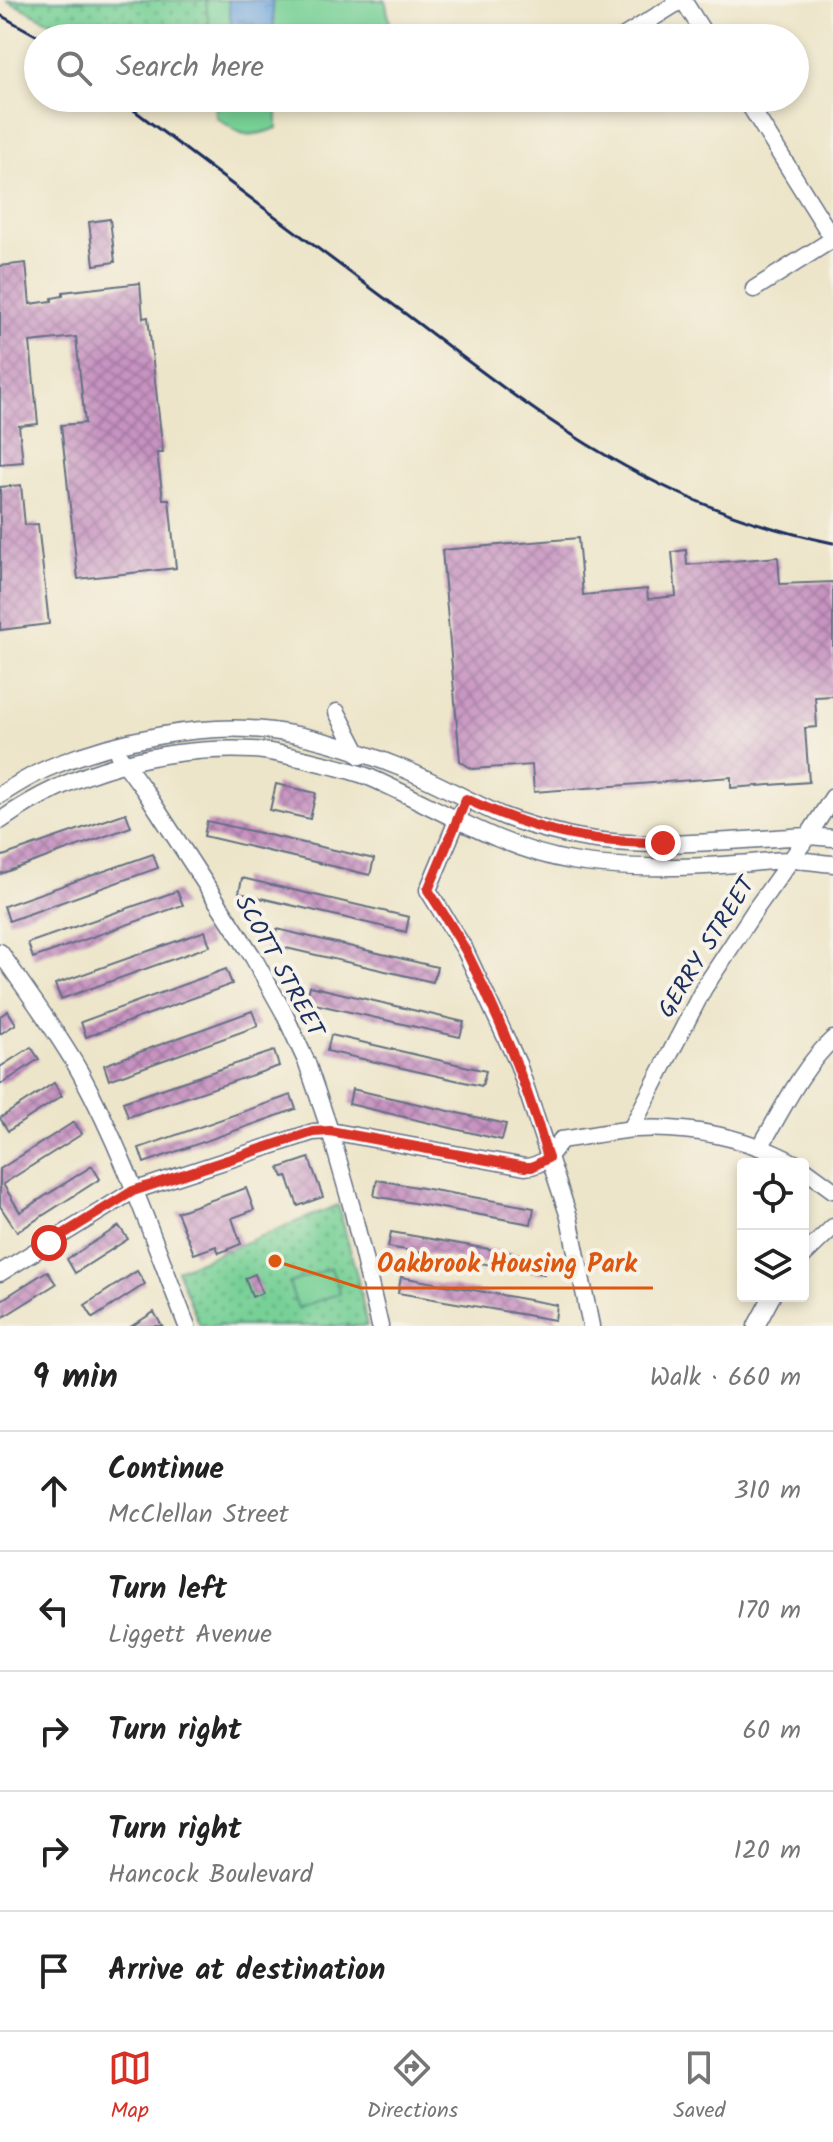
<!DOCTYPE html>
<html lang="en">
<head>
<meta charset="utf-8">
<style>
	body { margin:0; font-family:Kalam,sans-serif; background:#f6f6f6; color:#222 }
	.controls { position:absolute; right:24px; bottom:24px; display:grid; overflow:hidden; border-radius:8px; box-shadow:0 4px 12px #0003 }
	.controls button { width:72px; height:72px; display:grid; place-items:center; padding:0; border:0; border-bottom:2px solid #e0e0e0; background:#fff; color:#222; font:40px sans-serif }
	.stop { position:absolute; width:24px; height:24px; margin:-18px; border:6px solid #d93025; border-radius:50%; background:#fff }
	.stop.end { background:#d93025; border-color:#fff; box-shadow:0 2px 8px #0008 }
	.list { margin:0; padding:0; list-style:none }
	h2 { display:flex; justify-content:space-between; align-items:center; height:104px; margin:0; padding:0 32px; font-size:34px }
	h2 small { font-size:26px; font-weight:400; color:#767676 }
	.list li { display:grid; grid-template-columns:52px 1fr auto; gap:24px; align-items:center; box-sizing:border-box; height:120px; padding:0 32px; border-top:2px solid #e0e0e0 }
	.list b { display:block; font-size:30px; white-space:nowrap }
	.list p { margin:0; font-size:26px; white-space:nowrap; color:#767676 }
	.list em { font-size:26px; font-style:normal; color:#767676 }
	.icon { flex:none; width:44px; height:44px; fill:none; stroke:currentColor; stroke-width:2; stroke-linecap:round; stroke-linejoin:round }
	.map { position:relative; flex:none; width:833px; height:1326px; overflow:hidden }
	.search { position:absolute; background:#fff; box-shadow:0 4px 12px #0003; left:24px; right:24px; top:24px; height:88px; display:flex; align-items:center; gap:20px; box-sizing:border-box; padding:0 28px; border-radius:44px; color:#767676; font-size:30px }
	.sheet { height:704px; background:#fff }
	nav { display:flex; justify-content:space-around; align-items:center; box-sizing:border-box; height:112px; border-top:2px solid #e0e0e0; background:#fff; font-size:22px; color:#767676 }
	nav a { display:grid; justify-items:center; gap:4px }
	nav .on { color:#d93025 }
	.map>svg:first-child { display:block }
	.green { fill:url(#green-dots); stroke:#49807a; stroke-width:2 }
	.pitch { fill:#77d096; stroke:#49807a; stroke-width:2 }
	.water { fill:url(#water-ripples); stroke:#446a9d; stroke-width:2 }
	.building { fill:url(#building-cross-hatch) }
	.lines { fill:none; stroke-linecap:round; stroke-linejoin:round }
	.minor-casing { stroke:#646f83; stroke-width:19 }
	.minor { stroke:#fff; stroke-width:16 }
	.rail { stroke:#1b2f5e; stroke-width:3 }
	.route { stroke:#d93025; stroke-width:10 }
	.labels { text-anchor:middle; stroke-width:8; stroke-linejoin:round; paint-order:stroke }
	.street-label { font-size:24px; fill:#1b2f5e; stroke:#f7f3e8 }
	.leader { fill:none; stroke:#de5710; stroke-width:3 }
	.callout-dot { fill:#de5710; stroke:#f7f3e8; stroke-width:3 }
	.callout-label { font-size:26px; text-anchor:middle; font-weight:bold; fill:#de5710; stroke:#f7f3e8; stroke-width:8; stroke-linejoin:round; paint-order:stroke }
</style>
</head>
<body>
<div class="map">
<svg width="833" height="1326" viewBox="0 0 833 1326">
	<defs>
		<pattern id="green-dots" width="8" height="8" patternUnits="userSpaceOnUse" patternTransform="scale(2)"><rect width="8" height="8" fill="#77d096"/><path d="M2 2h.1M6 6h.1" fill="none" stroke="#61a97e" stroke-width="1.8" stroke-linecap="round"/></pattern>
		<pattern id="water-ripples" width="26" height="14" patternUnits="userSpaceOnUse" patternTransform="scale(2)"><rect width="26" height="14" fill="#6ea5dc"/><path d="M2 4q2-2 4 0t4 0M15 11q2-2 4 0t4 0" fill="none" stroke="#5a87b6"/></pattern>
		<pattern id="building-cross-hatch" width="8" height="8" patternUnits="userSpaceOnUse" patternTransform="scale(2)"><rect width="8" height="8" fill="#c793c1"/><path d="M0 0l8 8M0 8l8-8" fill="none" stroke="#a178a0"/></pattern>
	</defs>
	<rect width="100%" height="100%" fill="#f7f3e8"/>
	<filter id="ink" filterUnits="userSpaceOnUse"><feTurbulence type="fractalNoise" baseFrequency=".0125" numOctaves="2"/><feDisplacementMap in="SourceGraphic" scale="16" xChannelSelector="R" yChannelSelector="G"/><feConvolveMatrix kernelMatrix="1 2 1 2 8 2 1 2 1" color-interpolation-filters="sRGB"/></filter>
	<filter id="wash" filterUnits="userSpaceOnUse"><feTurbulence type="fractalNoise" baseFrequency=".006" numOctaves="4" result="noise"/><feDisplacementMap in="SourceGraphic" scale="32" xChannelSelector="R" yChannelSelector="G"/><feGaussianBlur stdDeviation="1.8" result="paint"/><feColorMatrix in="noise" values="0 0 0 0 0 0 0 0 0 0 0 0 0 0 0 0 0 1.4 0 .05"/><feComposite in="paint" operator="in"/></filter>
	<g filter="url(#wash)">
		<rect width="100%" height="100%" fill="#ede5c9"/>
		<path class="green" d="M6,0h379l8,38h-310z
			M338,1205l19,71 10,50h-167l-23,-56z"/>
		<path class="pitch" d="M206,0h179l8,38h-183z
			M215,98h62v30c-32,12 -35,7 -61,-11z
			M331,1268l9,25 -42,15 -9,-25z"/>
		<path class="water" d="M228,0h44l3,38h-42z"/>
		<g id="blocks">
			<path class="building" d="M110,219l5,43 -21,3 -5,-43z
				M26,263l4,41 22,-3v-3l11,-2v-4l77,-9 3,35 5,-1 15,136h-6l6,46h6l7,69 -98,11 -17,-154 24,-2 -9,-86 -46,5 8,82 -19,2 4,36 -23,2v-198z
				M21,485l4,40 13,-1 11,100 -49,6v-143z
				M578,538l5,57 64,-6 1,10 28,-3 -4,-44 14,-2 1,15 91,-8 2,27 53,-2v114l-18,1 2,30 -12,1 4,54 -78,6v-11l-197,15 -2,-27 -60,4 -12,-8 -18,-211z
				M276,784l40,9 -6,26 -40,-9z
				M126,813l5,14 -131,47v-17z
				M207,821l167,38 -4,16 -166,-39z
				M153,854l5,14 -149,53 -5,-15z
				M242,878l167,39 -3,15 -167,-39z
				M177,891l6,14 -150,53 -5,-15z
				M277,929l160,38 -4,15 -160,-37z
				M205,931l5,15 -149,53 -6,-15z
				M226,969l6,15 -146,53 -5,-15z
				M310,986l154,36 -4,15 -154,-35z
				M8,1011l8,13 -16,10v-18z
				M252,1011l6,15 -149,54 -5,-15z
				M331,1035l155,36 -4,15 -155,-35z
				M31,1047l8,12 -39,26v-18z
				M274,1051l5,15 -151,51 -5,-15z
				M54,1083l8,13 -54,35 -8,-13z
				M352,1089l154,35 -4,16 -153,-36z
				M291,1095l5,14 -152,54 -5,-15z
				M74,1122l8,12 -79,50 17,28 72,-46 8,13 -83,53 -17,-26v-37z
				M309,1158l14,39 -25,9 -11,-30 -4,1 -4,-9z
				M377,1180l157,28 -3,16 -157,-28z
				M246,1188l8,22 -22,8 9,26 -22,9 -3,-7 -22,8 -17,-42z
				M119,1226l9,13 -53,34 -8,-14z
				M391,1232l155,27 -2,15 -156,-27z
				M47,1271l9,13 -56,35v-18z
				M137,1271l8,13 -52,34 -8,-13z
				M255,1274l7,19 -10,4 -7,-19z
				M401,1277l156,28 -2,15 -157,-27z
				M154,1312l8,14h-30z"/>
		</g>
	</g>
	<g filter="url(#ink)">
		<use href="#blocks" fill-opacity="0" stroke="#646f83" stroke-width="2"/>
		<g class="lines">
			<g class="minor-casing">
				<path id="minor" d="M683,0l24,38
					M621,38l61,-38
					M745,98l88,141
					M754,289l79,-50
					M337,712l23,44
					M118,754l27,37 108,166 30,54 24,52 23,68 22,77 28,118
					M0,795c17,-11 35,-22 53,-29 63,-26 151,-44 219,-35 44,5 87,20 127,36 36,14 69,34 104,49 21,8 43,14 64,19 75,17 165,5 241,1l25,2
					M461,811l-33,79 37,60 53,114 51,153 22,109
					M0,821c74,-52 163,-75 253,-71 20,1 40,7 59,11 20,5 40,9 59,17 66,29 130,71 201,83 53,9 111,7 164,3 18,-1 37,-4 55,-4 14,0 28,3 42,4
					M0,952c27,40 57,79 81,122 43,79 73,168 106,252
					M631,1129l73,-141 53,-81 51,-71 25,-39
					M760,1147c22,-36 41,-79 73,-108
					M803,1168l30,22
					M803,1256l30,-29
					M0,1273l133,-82 180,-59 17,-1 195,36c18,-1 27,-13 36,-27 24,-3 49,-9 74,-11 55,-3 112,8 161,35
					M756,1326l16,-30"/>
			</g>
			<use href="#minor" class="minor"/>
			<path class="rail" d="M0,15l41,23
				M118,98c93,71 187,141 281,211 68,51 135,105 208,147 70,41 147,71 226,87"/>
		</g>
	</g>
	<g class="lines" filter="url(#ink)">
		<path class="route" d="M49,1243l84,-52 180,-59 17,-1 195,36h7l16,-9c-20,-71 -48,-139 -81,-205 -12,-22 -26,-43 -39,-63l38,-91c70,32 120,44 197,44"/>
	</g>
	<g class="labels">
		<g class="street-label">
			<text transform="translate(706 947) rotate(-58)" y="8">GERRY STREET</text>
			<text transform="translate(280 966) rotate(61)" y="8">SCOTT STREET</text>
		</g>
	</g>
	<path class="leader" d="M275 1261L361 1288H653"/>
	<circle class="callout-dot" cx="275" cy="1261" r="8"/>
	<g class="callout-label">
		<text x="507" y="1272">Oakbrook Housing Park</text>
	</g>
</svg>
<div class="controls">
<button><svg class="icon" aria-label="locate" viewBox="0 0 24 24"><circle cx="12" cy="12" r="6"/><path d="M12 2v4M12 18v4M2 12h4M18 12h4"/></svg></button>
<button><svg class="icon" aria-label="layers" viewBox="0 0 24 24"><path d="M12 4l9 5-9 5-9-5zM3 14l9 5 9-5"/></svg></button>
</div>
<div class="stop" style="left:49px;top:1243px"></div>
<div class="stop end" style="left:663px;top:843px"></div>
<div class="search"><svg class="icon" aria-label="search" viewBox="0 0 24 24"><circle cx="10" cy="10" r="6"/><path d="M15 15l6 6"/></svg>Search here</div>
</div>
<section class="sheet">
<h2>9 min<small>Walk · 660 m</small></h2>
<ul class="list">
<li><svg class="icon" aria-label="ahead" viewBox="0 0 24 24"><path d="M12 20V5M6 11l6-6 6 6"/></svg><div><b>Continue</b><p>McClellan Street</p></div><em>310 m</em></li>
<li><svg class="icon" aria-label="left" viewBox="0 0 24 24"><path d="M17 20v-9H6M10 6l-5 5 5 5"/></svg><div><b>Turn left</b><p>Liggett Avenue</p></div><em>170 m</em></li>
<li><svg class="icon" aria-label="right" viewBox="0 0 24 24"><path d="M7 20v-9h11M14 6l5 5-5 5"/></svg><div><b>Turn right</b></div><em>60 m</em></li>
<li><svg class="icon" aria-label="right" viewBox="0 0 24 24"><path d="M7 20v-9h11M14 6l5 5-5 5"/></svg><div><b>Turn right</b><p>Hancock Boulevard</p></div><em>120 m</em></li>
<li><svg class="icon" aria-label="arrive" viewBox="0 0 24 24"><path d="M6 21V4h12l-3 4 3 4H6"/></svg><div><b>Arrive at destination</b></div></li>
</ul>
</section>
<nav>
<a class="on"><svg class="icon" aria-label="map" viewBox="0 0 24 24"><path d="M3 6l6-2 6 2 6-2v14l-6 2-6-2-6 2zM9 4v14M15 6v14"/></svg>Map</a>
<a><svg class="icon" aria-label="directions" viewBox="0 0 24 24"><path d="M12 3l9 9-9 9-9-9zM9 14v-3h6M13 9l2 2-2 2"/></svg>Directions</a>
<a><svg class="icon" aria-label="saved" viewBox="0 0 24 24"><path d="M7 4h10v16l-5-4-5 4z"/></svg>Saved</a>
</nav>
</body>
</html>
